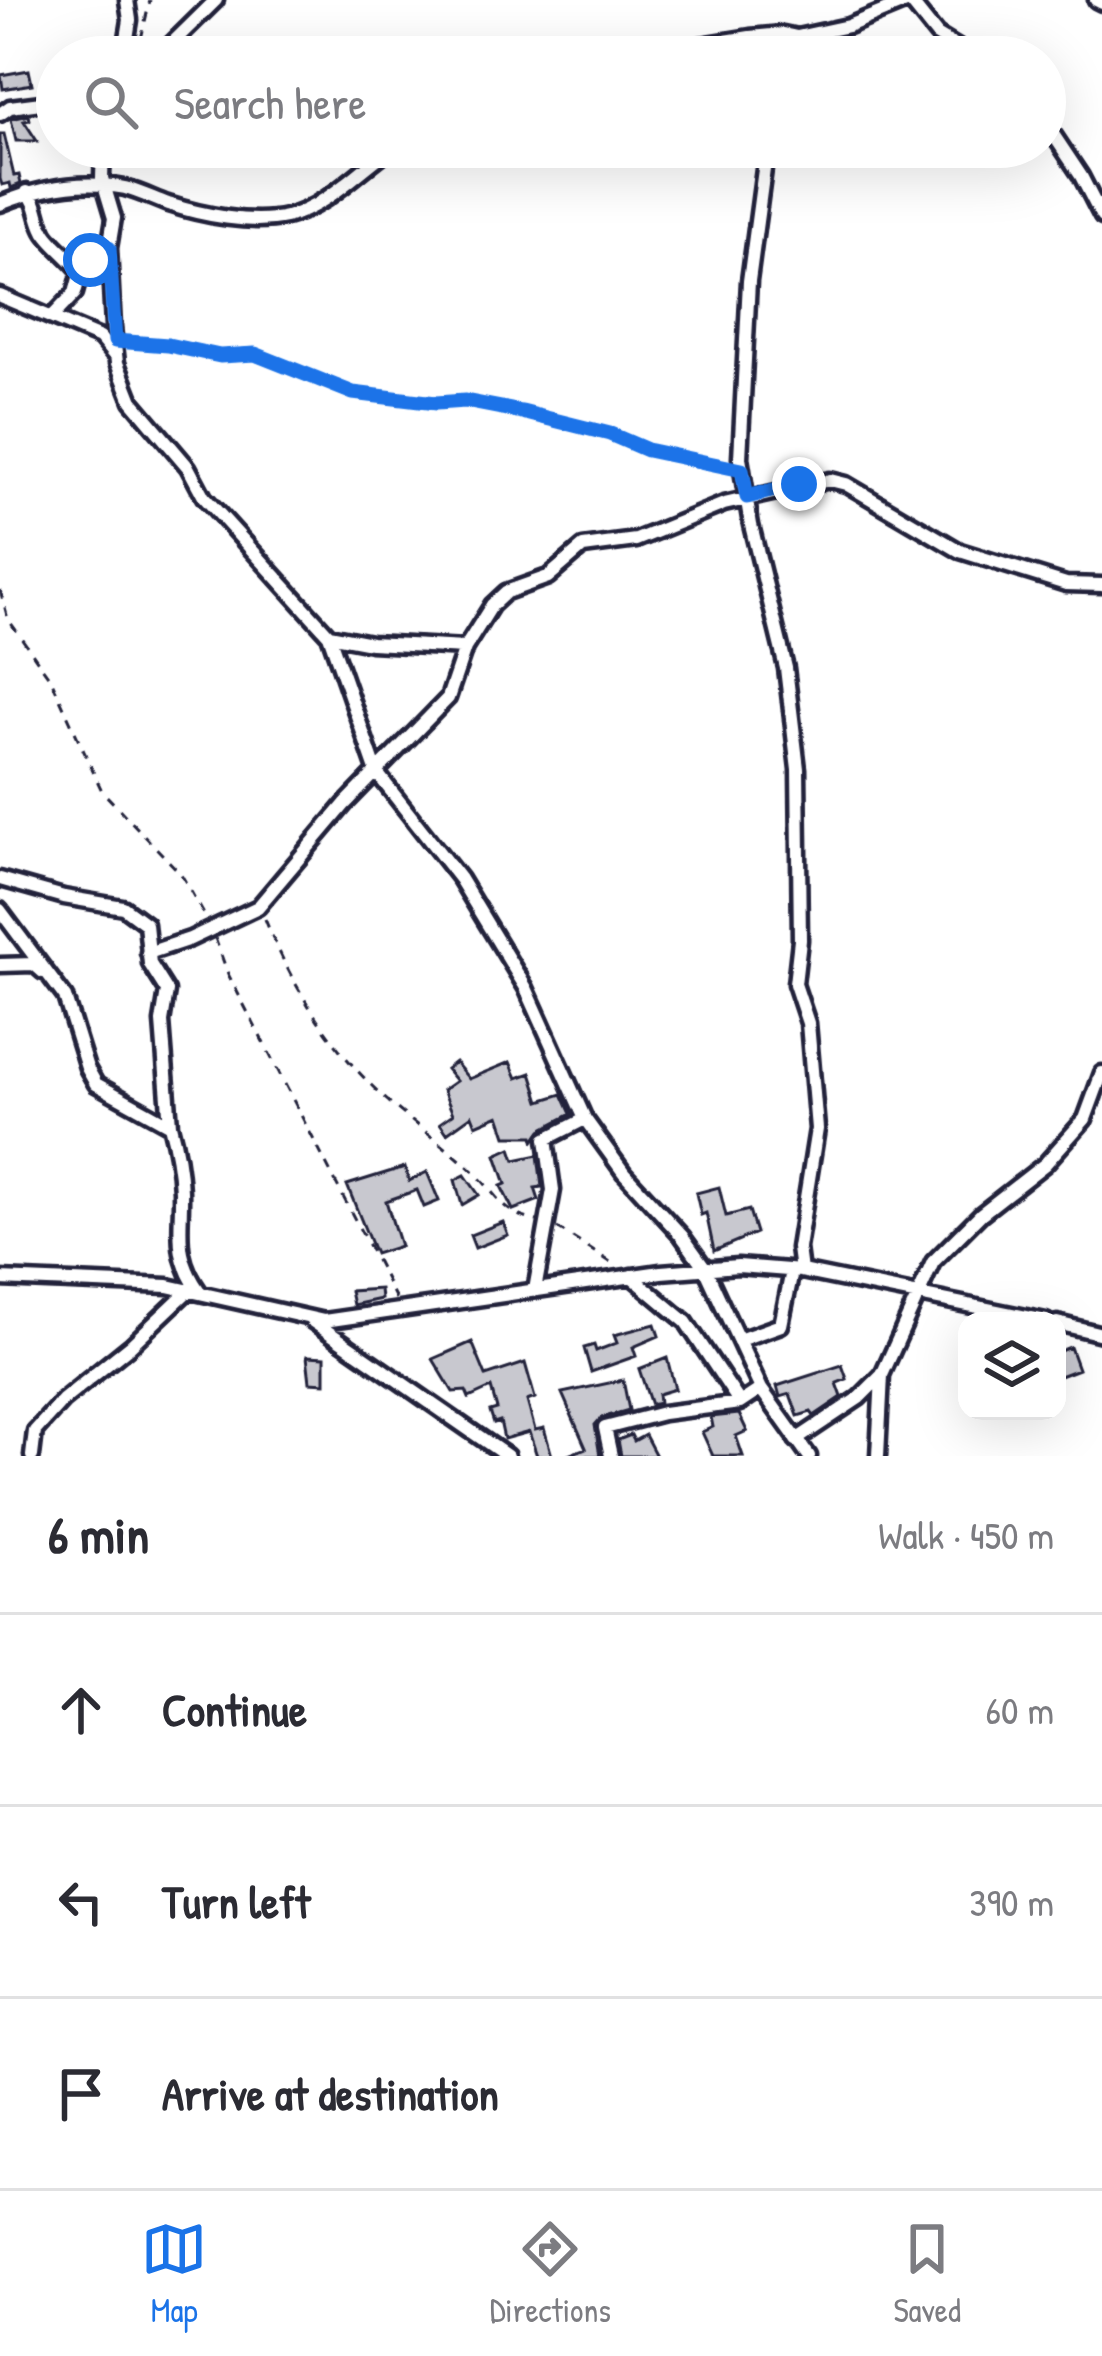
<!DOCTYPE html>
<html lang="en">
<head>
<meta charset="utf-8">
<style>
	body { margin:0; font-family:"Patrick Hand",sans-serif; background:#f7f7f7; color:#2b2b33 }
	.controls { position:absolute; right:36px; bottom:36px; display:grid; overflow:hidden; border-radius:24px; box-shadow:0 12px 48px #0002 }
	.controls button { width:108px; height:108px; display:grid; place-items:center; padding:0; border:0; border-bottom:3px solid #e1e1e2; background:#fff; color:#2b2b33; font:60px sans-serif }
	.stop { position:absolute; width:36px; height:36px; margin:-27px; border:9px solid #1a73e8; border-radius:50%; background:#fff }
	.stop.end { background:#1a73e8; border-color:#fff; box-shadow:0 3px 12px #0008 }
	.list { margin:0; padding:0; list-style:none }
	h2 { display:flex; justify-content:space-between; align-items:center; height:156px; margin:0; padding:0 48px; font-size:51px }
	h2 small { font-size:39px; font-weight:400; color:#7c7c81 }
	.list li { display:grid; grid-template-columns:78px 1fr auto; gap:36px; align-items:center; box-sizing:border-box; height:192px; padding:0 48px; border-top:3px solid #e1e1e2 }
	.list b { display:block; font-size:45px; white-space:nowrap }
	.list em { font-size:39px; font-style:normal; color:#7c7c81 }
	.icon { flex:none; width:66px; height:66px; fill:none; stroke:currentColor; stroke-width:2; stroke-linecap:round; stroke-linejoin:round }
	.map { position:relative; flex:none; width:1102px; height:1456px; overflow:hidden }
	.search { position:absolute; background:#fff; box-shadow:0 12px 48px #0002; left:36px; right:36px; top:36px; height:132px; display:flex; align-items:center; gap:30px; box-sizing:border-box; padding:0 42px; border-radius:66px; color:#7c7c81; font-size:45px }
	.sheet { height:732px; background:#fff }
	nav { display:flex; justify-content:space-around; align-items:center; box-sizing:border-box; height:168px; border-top:3px solid #e1e1e2; background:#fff; font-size:33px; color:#7c7c81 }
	nav a { display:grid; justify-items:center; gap:6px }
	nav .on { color:#1a73e8 }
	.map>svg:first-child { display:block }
	.building { fill:#c8c8cf; stroke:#22223b; stroke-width:3 }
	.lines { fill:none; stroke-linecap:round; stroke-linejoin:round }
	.minor-casing { stroke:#22223b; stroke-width:21 }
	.path { stroke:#22223b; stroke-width:3; stroke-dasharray:9 9; stroke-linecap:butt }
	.minor { stroke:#fff; stroke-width:12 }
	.route { stroke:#1a73e8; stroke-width:15 }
</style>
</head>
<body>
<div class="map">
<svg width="1102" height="1456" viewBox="0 0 1102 1456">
	<rect width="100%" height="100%" fill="#fff"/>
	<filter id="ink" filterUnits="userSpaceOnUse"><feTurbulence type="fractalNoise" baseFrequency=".00833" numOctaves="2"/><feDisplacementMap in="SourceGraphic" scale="24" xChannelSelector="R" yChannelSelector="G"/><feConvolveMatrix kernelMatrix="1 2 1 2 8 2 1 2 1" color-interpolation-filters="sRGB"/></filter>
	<g filter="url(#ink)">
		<path class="building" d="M29,70l3,14 -29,5 -2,-14z
			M29,115l1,5 -6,1 13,20h-21l-5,-22z
			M0,134h4l10,42 5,-1 2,9 -10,4 -1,-5 -8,2 -2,-6z
			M455,1062l14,17 41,-17 7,16 14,-5 9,28 22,-7 9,20 -30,16 -7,10 -1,-4h-27l-7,-21 -23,10 -4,-10 -25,18 -7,-10 13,-9 -10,-24 13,-9 -10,-12z
			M511,1148l4,12 23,-5 4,32 -7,1 4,12 -26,10 -12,-24 5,-2 -10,-29z
			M405,1167l4,14 18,-9 12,29 -15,6 -7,-17 -31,11 14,45 -25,8 -28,-69z
			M465,1175l14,20 -17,10 -7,-25z
			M719,1187l7,29 23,-6 7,23 -42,18 -8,-38 -5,2 -5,-22z
			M503,1222l5,13 -33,13 -5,-13z
			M380,1289l1,10 -28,6 -3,-14z
			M655,1324l4,12 -26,11 3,9 -45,16 -7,-24 10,-3 2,6 21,-8 -3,-8z
			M472,1342l14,34 39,-13 10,35 -8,3 8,29 9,-2 8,28h-15l-8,-24 -25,7 -4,-18 -6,2 -4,-12 7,-2 -6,-21 -22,10 -3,-7 -13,1 -20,-33z
			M1070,1347l8,22 -21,8v-25z
			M307,1356l18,1v26l-15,-1z
			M667,1358l8,31 -17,5 1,9 -8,2 -12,-36z
			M842,1365l5,14 -10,4 5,14 -28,19 -3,-4 -13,4 -8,-22 -10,3 -3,-11z
			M623,1380l6,30 -28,8 -6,7 5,31h-34l20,-8 -24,-55z
			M739,1414l8,17 -11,5 7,20h-30l-11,-24 11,-5 -2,-10z
			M631,1435l3,6 11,-6 11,21h-35l-3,-16z"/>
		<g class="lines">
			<g class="minor-casing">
				<path id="minor" d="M909,0l28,35 36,22
					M1096,0l6,3
					M797,37l7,10v10
					M124,57l6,-37 -3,-20
					M158,57l58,-57
					M626,57l124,-20 33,-3 14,3 51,-11 63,-26
					M0,114l10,-7 47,-6
					M1045,122l36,54 21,41
					M103,147l-1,31 12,40 -5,30 4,79 4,36 15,38 56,66 16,30 125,138 48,138 83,106 66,109 59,131 39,54 58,63 23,32 56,121 48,67
					M767,147l-18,134 -9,177 11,67 35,143 12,101 2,171 -5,44 13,39 9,106 -19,119 3,23
					M27,192c12,13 9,24 17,39 5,11 26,26 36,40
					M0,204c39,-16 82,-25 125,-16 15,4 29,11 43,16 34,11 83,21 118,13 41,-10 73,-47 107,-70
					M0,296l100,42 13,16
					M53,316l22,-23 8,-29 26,-16
					M329,635l42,8 94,5
					M0,879l64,18 59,10 23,17 4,40 17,27 -5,31 8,103
					M0,910l65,87 22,71 9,16 74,41c6,22 10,44 11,66 1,42 -8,63 18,100
					M148,953l42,-14 68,-32 87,-103 103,-106 17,-50 27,-43 14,-13 42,-15 35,-30 53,-7 88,-36 106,-24 16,4 114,67 106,33 36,1
					M0,965l34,-1 9,8
					M631,1276l55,46 54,81
					M0,1279l168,7 156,35 337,-49 77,-6 63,5 245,50
					M535,1290l18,-100 -7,-51 39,-20
					M311,1320l196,136
					M1057,1323l45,11
					M739,1340l42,-15 11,-54
					M796,1440l63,-42 23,-23 51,-113 48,-48 64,-50 40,-45 17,-46
					M32,1456l3,-25 28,-31 67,-54 60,-57
					M611,1456l-6,-28 58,-15 77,-10 21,-14
					M878,1456l4,-81"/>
			</g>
			<path class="path" d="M141,39l9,-39
				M128,342l40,3 52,11 35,-2 98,39 83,10 29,-2 57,11 88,22 37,16 82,17
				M0,590l8,29 44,62 50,110 79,83 25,44
				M265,919c27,68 68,133 123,182 28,25 59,46 86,71 24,23 27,42 63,49
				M215,938l13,36 168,325
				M557,1228l58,37"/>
			<use href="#minor" class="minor"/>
		</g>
	</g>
	<g class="lines" filter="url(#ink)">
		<path class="route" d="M90,260l19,-12 6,93 53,4 52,11 35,-2 98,39 83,10 29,-2 57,11 88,22 37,16 95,20 5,27 52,-13"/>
	</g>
</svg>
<div class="controls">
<button><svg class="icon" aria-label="layers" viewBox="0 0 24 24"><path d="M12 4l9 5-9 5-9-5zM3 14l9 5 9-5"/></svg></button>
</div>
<div class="stop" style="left:90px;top:260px"></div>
<div class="stop end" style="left:799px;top:484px"></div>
<div class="search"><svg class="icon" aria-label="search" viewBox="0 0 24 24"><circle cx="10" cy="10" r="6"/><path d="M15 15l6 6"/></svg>Search here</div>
</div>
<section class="sheet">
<h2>6 min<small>Walk · 450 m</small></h2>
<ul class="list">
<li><svg class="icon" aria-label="ahead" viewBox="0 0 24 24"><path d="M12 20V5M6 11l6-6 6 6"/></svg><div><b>Continue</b></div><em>60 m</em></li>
<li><svg class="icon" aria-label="left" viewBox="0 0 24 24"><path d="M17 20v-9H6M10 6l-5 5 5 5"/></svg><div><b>Turn left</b></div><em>390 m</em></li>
<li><svg class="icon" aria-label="arrive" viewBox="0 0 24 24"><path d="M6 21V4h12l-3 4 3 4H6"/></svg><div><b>Arrive at destination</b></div></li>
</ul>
</section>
<nav>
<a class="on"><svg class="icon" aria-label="map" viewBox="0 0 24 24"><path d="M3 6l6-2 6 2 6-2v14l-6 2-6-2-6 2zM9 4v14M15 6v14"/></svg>Map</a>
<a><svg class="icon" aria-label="directions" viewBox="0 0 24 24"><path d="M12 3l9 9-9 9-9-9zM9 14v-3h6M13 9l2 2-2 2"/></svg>Directions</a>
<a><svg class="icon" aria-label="saved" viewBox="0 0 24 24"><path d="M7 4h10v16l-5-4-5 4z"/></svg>Saved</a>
</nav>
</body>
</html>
